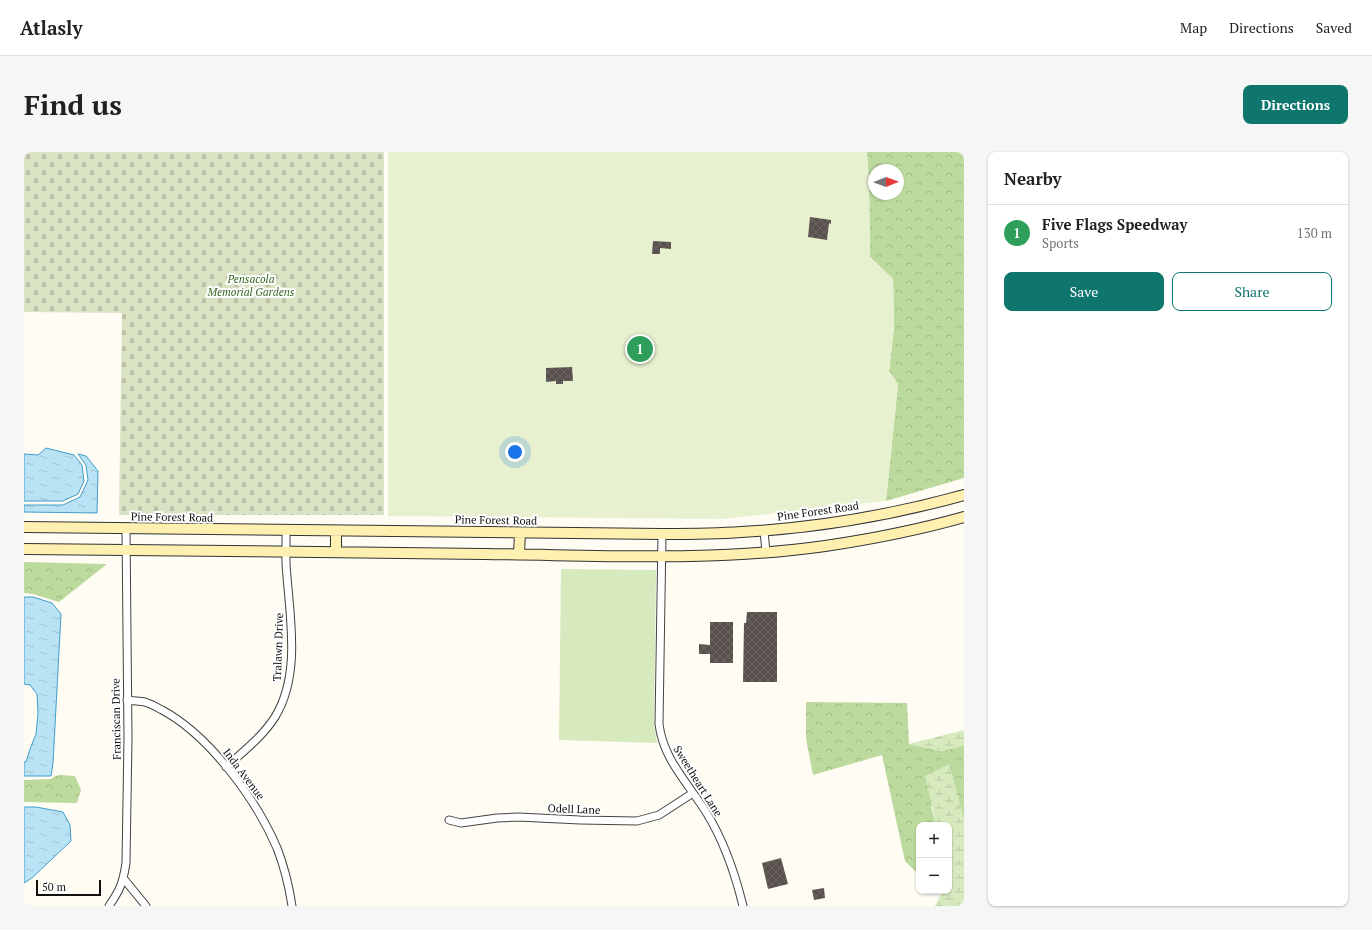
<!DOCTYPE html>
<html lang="en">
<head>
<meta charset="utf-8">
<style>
	body { margin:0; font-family:"PT Serif",serif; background:#f6f6f6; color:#202124 }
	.controls { position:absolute; right:12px; bottom:12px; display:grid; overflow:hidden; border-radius:8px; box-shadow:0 1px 3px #0004 }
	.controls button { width:36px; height:36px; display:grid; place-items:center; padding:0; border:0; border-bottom:1px solid #e0e0e0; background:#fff; color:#202124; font:20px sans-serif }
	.compass { position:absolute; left:844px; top:12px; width:36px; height:36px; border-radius:50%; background:#fff; box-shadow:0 1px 3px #0004; rotate:89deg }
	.scale { position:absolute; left:12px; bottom:10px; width:65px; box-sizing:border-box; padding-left:4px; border:2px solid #101010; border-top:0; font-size:11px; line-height:14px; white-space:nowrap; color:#101010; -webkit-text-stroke:3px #fff; paint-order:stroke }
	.you { position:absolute; left:491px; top:300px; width:14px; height:14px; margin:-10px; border:3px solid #fff; border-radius:50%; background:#1a73e8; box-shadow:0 0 0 6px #1a73e833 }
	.badge { display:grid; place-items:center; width:26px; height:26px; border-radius:50%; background:#0f766e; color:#fff; font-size:13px; font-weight:700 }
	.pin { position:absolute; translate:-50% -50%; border:2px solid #fff; box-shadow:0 1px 4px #0006 }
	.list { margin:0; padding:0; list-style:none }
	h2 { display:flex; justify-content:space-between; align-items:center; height:52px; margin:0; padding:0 16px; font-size:17px }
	h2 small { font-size:13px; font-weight:400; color:#757577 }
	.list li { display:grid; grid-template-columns:26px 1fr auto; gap:12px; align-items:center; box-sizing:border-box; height:56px; padding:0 16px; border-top:1px solid #e0e0e0 }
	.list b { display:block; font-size:15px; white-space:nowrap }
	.list p { margin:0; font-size:13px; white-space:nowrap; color:#757577 }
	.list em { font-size:13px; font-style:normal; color:#757577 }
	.actions { display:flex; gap:8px; padding:12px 16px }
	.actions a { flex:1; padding:9px 0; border:1px solid #0f766e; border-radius:8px; text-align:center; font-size:14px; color:#0f766e }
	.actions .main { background:#0f766e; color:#fff }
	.map { position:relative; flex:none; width:940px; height:754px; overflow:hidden; border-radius:8px }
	header { display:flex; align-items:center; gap:24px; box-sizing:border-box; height:56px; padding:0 20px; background:#fff; border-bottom:1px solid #e0e0e0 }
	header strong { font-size:19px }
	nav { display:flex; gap:22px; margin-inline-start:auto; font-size:14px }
	.intro { display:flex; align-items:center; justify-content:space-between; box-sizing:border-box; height:96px; padding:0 24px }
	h1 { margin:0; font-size:28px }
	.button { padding:10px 18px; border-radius:8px; background:#0f766e; color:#fff; font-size:14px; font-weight:700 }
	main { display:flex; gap:24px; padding:0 24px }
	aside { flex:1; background:#fff; border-radius:8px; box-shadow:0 1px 3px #0004 }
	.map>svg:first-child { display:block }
	.forest { fill:url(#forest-crowns); fill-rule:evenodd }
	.wetland { fill:url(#wetland-marsh) }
	.cemetery { fill:url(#cemetery-stones) }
	.park { fill:#d7eabd }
	.pitch { fill:#e7f1cf }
	.water { fill:url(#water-ripples); stroke:#419dcb }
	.building { fill:url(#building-cross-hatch) }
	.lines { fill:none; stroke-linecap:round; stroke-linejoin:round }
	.street-casing { stroke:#434343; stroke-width:9 }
	.secondary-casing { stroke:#323232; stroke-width:12 }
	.street { stroke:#fff; stroke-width:7 }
	.secondary { stroke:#fdf0b1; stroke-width:10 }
	.labels { text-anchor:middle; stroke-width:4; stroke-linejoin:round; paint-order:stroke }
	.park-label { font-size:11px; font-style:italic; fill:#346821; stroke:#fff }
	.street-label { font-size:11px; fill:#101010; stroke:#fff }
</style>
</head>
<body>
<header>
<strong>Atlasly</strong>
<nav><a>Map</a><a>Directions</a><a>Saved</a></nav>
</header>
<div class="intro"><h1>Find us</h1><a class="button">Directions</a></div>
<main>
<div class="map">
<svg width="940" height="754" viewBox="0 0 940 754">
	<defs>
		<pattern id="forest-crowns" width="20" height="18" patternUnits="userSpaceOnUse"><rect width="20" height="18" fill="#bcda9d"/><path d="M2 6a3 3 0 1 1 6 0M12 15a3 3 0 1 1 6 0" fill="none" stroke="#a1ba86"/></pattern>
		<pattern id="wetland-marsh" width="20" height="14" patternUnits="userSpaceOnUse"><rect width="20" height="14" fill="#d7eabd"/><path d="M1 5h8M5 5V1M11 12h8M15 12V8" fill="none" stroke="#b8c8a1"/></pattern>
		<pattern id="cemetery-stones" width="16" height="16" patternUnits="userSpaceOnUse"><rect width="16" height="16" fill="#dae2c4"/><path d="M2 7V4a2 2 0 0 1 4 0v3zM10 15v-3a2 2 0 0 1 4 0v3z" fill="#bac1a7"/></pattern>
		<pattern id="water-ripples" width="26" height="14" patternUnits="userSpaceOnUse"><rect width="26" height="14" fill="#b9e3f5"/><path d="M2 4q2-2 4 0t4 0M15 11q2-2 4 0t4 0" fill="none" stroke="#9ec2d1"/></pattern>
		<pattern id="building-cross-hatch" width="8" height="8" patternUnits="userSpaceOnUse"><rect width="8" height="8" fill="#59514d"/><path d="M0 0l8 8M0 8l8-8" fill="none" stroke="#6c6562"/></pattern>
	</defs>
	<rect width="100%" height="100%" fill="#fffcf4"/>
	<path class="forest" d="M843,0h97v326l-78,23 12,-117 -9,-13 5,-44 -1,-48 -23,-22 -1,-74zM850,18h24v24h-24z
		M0,410l83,2 -48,38 -26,-8 -9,-1z
		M782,550l101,1 2,41 33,7 22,-6v75l-15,-55 -18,42 5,18h-17v50l-14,-14 -23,-106 -69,20 -7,-36z
		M37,623l14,1 6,14 -4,13 -53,-1v-22l27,-1 4,-3z"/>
	<path class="wetland" d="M940,578v15l-22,6 -33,-7z
		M925,612l15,56v86h-29l8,-15h6v-66h-13l-11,-49z"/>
	<path class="cemetery" d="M0,0h360v363h-265l3,-202 -98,-1z"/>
	<path class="park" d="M537,417l95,1 -2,154 3,19 -98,-3z"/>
	<path class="pitch" d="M364,0h479l2,31 1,74 23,22 1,48 -5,44 9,13 -12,117 -164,18 -334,-3z"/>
	<path class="water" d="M22,296l28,7 8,10 2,16 -6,13 -15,7h-39v-47l14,1z
		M54,302l8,2 12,15 -1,42 -73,-1v-7h39l17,-8 8,-17 -2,-15z
		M0,445h9l19,6 9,11 -8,149 -2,13h-27v-14h2l4,-13 6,-15 2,-21 -1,-19 -7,-9 -6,-1z
		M0,655h12l27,5 7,13 1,16 -39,37 -8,5z"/>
	<path class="building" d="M786,65l21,3v4l-2,-1 -2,17 -19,-3z
		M629,89l18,1v7l-11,-1v6h-8z
		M548,215l1,14h-10v3h-7v-3l-10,1v-14z
		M723,460h30v70h-34l1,-59h2z
		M686,470h23v41h-23v-9h-11v-10l11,1z
		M757,706l7,26 -20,5 -6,-26z
		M800,736l1,10 -11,2 -2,-10z"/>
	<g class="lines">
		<g class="street-casing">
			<path id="street" d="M740,379l2,21
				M638,382l-3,190c4,35 29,59 47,88 18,29 29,61 37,94
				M103,548c6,1 13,1 18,2 6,2 12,5 17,8 47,25 94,89 115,138 7,18 12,38 15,58
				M202,615c17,-15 37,-31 49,-50 27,-44 14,-104 11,-153 0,-11 0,-23 0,-34
				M425,668l12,3 36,-5 21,-1 62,3 57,1 22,-6 34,-22
				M100,727l22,27
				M85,754c11,-16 14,-23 17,-43l2,-125 -2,-210"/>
		</g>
		<g class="secondary-casing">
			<path id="secondary" d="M0,375l638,7c26,0 53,0 79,-2 75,-4 151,-17 223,-37
				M312,379v21
				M0,397c153,1 307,3 460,5 113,1 228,8 341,-8 47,-7 93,-16 139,-29
				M495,402l1,-21"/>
		</g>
		<use href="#street" class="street"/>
		<use href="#secondary" class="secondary"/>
	</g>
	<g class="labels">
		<g class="park-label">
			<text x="227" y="131">Pensacola<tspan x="227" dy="13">Memorial Gardens</tspan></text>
		</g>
		<g class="street-label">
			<text transform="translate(794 359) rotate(-8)" y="4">Pine Forest Road</text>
			<text transform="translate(148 365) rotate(1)" y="4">Pine Forest Road</text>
			<text transform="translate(472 368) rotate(1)" y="4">Pine Forest Road</text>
			<text transform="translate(254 495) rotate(-88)" y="4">Tralawn Drive</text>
			<text transform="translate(92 567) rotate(-91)" y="4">Franciscan Drive</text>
			<text transform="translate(220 622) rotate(53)" y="4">Inda Avenue</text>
			<text transform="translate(674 629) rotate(58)" y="4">Sweetheart Lane</text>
			<text transform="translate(550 657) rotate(2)" y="4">Odell Lane</text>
		</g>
	</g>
</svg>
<div class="controls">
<button>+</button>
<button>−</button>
</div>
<svg class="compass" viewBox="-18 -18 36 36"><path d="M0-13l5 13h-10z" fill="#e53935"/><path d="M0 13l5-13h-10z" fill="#757577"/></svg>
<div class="scale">50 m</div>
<div class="you"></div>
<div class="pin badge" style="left:616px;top:197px;background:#2e9e5b">1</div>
</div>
<aside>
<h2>Nearby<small></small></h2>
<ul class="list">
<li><span class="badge" style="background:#2e9e5b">1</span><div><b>Five Flags Speedway</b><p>Sports</p></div><em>130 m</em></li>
</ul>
<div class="actions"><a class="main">Save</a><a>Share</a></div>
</aside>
</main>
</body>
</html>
